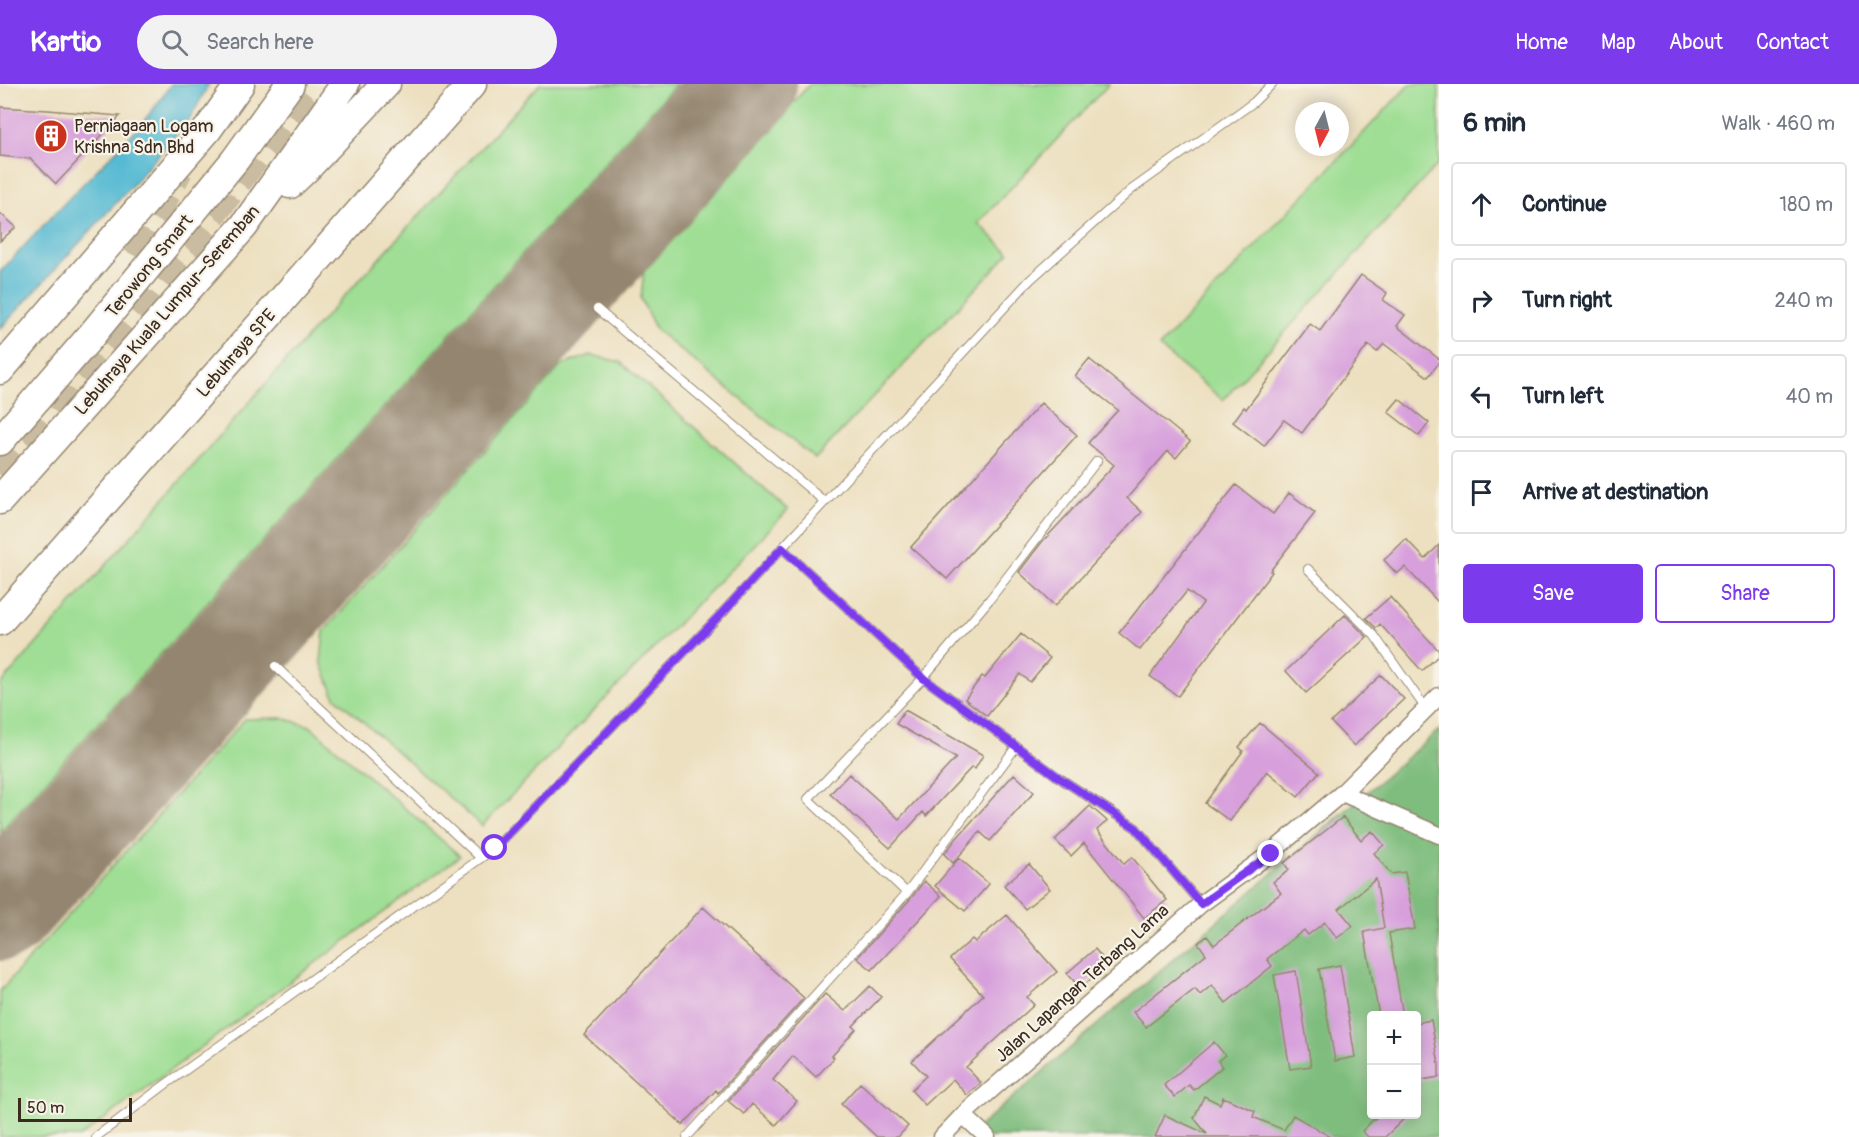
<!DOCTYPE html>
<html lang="en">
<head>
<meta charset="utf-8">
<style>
	body { margin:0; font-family:Pangolin,sans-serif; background:#f2f2f3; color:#1f2937 }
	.controls { position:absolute; right:18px; bottom:18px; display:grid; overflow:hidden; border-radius:6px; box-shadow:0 3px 15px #0003 }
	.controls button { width:54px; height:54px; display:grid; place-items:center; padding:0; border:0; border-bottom:2px solid #e0e1e3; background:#fff; color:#1f2937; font:30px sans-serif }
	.compass { position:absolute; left:1295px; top:18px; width:54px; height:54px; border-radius:50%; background:#fff; box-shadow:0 3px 15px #0003; rotate:187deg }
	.scale { position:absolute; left:18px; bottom:15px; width:114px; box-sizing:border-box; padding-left:6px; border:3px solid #3b2a1e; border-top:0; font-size:16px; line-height:21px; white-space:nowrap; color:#3b2a1e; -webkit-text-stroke:4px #f7f3e8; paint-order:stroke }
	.stop { position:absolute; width:18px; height:18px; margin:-14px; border:4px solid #7c3aed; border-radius:50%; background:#fff }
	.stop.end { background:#7c3aed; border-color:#fff; box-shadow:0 2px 6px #0008 }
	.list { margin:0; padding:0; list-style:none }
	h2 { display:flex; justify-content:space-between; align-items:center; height:78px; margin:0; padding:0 24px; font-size:26px }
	h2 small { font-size:20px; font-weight:400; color:#747a83 }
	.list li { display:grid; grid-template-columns:39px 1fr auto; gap:18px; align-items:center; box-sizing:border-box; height:84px; margin:0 12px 12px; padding:0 12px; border:2px solid #e0e1e3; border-radius:6px }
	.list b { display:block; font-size:22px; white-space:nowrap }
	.list em { font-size:20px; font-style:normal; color:#747a83 }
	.actions { display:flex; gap:12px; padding:18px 24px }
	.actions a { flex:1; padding:14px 0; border:2px solid #7c3aed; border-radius:6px; text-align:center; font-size:21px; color:#7c3aed }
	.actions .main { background:#7c3aed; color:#fff }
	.icon { flex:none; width:33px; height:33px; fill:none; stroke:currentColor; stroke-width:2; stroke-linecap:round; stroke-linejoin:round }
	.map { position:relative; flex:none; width:1439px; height:1053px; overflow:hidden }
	header { display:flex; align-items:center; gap:36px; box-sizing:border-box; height:84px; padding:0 30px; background:#7c3aed; color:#fff }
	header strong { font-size:28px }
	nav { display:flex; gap:33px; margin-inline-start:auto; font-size:21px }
	.search { width:420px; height:54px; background:#f2f2f3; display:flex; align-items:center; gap:15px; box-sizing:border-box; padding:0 21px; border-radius:33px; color:#747a83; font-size:22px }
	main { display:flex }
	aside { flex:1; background:#fff }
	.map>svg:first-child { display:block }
	.green { fill:#9fde94; stroke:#6d8459; stroke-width:1.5 }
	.forest { fill:#7fbd7e; stroke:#5d744e; stroke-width:1.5; fill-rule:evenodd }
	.water { fill:#55bad3; stroke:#487278; stroke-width:1.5 }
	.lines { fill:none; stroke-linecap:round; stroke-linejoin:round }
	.runway { stroke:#94856f; stroke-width:102 }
	.building { fill:#d79fdc }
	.motorway-tunnel { stroke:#c9bca0; stroke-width:28; stroke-dasharray:28 14; stroke-linecap:butt }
	.service-casing { stroke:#94856f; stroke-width:10 }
	.minor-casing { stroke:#94856f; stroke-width:19 }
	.motorway-casing { stroke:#94856f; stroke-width:31 }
	.service { stroke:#fff; stroke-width:8 }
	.minor { stroke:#fff; stroke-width:16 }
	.motorway { stroke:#fff; stroke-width:28 }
	.route { stroke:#7c3aed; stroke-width:8 }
	.labels { text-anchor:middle; stroke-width:4.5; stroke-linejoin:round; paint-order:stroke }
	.poi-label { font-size:18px; fill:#3b2a1e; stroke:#f7f3e8; text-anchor:start }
	.street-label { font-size:18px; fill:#3b2a1e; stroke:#f7f3e8 }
</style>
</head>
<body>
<header>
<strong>Kartio</strong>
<div class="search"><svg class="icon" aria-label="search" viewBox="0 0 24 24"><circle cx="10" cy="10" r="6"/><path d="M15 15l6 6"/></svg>Search here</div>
<nav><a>Home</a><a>Map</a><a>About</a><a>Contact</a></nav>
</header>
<main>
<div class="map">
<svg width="1439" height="1053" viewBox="0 0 1439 1053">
	<rect width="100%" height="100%" fill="#f7f3e8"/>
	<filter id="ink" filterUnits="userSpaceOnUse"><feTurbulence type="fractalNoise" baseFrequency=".0167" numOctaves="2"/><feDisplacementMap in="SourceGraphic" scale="12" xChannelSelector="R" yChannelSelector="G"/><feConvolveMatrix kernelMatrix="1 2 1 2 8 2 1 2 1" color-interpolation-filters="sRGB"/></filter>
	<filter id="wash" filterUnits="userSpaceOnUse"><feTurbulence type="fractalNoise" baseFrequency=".008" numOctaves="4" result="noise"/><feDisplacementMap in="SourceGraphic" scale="24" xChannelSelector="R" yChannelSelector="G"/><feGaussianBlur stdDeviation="1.35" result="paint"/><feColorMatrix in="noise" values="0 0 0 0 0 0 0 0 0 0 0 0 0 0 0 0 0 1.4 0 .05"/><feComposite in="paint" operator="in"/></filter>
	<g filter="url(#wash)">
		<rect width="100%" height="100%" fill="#ede0c0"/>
		<path class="green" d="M540,0h136l-676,748v-147l316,-358z
			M810,0h299l-131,139 31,30 -194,206 -159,-129 -15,-31 3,-31z
			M1410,0h29v79l-216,237 -64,-53z
			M591,271l29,7 168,148 -306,316 -147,-129 -14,-35 3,-31 238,-266z
			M282,634l28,8 150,130 -380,281h-80v-146l245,-272z"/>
		<path class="forest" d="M1439,646v407h-472zM1372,932h44v98h-44z"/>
		<path class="water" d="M171,0h38l-18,33 -64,74 -127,138v-57c29,-31 58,-63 89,-94 29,-30 60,-58 82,-94z"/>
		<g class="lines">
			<path class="runway" d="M0,826l746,-826"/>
		</g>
		<g id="blocks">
			<path class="building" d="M0,23l48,3 72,6 -64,68 -25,-25 -31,-3z
				M0,129l16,14 -16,14z
				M1361,191l26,18 -4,7 22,15 -8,11 42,33v4l-11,14 -44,-33 -7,8 -9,-7 -66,88 -18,-13 -20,26 -31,-24 11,-15 2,2 64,-85 10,7z
				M1089,275l101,82 -14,17 -8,-7 -41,47 15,14 -87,94 -36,-34 23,-30 72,-77 -26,-22 30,-33 -43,-34z
				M1399,315l30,24 -10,13 -31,-24z
				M1041,319l36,32 -130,144 -36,-32z
				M1236,401l37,29 16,-21 26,20 -45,58 2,1 -94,124 -28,-20 53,-73 -16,-12 -47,59 -21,-17z
				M1406,455l19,20 14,-14v58l-34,-36 -8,7 -13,-14z
				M1390,513l49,54v4l-17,16 -42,-47 -4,4 -10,-10z
				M1345,531l22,22 -61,56 -20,-22z
				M1021,550l29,24 -20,24 -10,-8 -33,42 -22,-17 17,-23 3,2z
				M1381,591l23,24 -50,47 -23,-24z
				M905,626l78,45 -8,14 -3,-2 -46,49 -3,-4 -33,36 -60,-54 19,-20 50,45 57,-61 -60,-34z
				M1260,639l59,49 -21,25 -31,-26 -37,50 -25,-18 38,-52 -4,-4z
				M1014,690l20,18 -44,49 -10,-9 -27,31 -9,-9 12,-15z
				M1090,722l17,15 -10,9 27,34 8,-7 35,43 -23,18 -60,-75 -13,13 -16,-16z
				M1343,733l18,23 11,-9 12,14 -10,8 17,21 14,-2 10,57 -26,4 14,83h-24l-15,-84 20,-4 -8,-49 -37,30 14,17 -16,12 -12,-16 -17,13 -4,-5 -37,29 5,7 -46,37 -14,-18 -12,10 -5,-6 -49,38 -13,-15 73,-58 -8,-11 9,-7 7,9 67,-52 -8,-11 16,-12 -5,-7z
				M959,774l30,26 -24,27 -30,-25z
				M1029,780l21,25 -25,20 -21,-24z
				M924,797l17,15 -69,74 -15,-12 55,-61z
				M703,823l101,91 -86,95 -2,-3 -33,35 -99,-90z
				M1007,831l50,57 -30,25 7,8 -68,62 15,16 -14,12 -14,-16 -28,26 -14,-15 15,-14 -14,-15 71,-66 -33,-36 22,-20 3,3z
				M1095,865l13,16 -28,23 -13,-15z
				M1340,881l15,92 -20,4 -16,-92z
				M1296,887l15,95 -21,3 -16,-94z
				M870,902l11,11 -28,29 3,3 -24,27 2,2 -18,19 -23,-21 -20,24 24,21 -21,24 -24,-21 -8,10 -16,-13 97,-107 20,17z
				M1431,936l8,44v13l-23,4v-58z
				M1214,958l11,13 -7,6 4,6 -28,23 -5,-5 -14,12 -11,-12z
				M860,999l48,43 -10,11h-21l-36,-33z
				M1204,1012l16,8 3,-7 32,14 -2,6 31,13 9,-15 38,22h-176l10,-22 42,19 -13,-16z
				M1379,1030h30l-24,23h-17l-6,-6z"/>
		</g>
	</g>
	<g filter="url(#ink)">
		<use href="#blocks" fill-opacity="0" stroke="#94856f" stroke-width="1.5"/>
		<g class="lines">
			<path class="motorway-tunnel" d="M135,172l44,-86
				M0,391l147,-174 165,-217"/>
			<g class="service-casing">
				<path id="service" d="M597,225l228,193
					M782,464l141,130 135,99 78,51 65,76
					M1308,485l66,66 52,74
					M275,582l206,192
					M907,809l-99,-94 115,-121 67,-79 107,-138
					M96,1053l66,-50 333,-239 227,-235 308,-333 101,-90 123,-88 18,-18
					M687,1053l220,-244 109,-146"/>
			</g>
			<g class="minor-casing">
				<path id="minor" d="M1342,709l97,42
					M963,1031l24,22
					M942,1053l21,-22 238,-211 70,-51 71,-60 97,-97"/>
			</g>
			<g class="motorway-casing">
				<path id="motorway" d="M290,100l19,-18 77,-82
					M0,286l208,-241 32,-45
					M0,357l90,-104 145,-177 55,-76
					M0,416l244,-274 101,-142
					M0,537l472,-537"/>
			</g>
			<use href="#service" class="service"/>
			<use href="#minor" class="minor"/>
			<use href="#motorway" class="motorway"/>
		</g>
	</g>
	<g class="lines" filter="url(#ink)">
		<path class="route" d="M495,764l227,-235 60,-65 141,130 135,99 78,51 65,76 70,-50"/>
	</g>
	<defs>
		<g id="building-disc" transform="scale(1.725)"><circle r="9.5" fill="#c8321e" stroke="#f7f3e8"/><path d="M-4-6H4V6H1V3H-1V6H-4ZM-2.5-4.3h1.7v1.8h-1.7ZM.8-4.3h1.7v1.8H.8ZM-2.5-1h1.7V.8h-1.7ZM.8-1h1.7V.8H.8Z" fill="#fff"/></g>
	</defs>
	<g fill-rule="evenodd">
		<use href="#building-disc" x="51" y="52"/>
	</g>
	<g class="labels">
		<g class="poi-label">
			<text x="74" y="48">Perniagaan Logam<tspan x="74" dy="21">Krishna Sdn Bhd</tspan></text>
		</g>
		<g class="street-label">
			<text transform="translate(149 182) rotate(-51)" y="6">Terowong Smart</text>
			<text transform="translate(167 226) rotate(-49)" y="6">Lebuhraya Kuala Lumpur–Seremban</text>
			<text transform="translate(236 269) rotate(-49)" y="6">Lebuhraya SPE</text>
			<text transform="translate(1082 899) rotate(-42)" y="6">Jalan Lapangan Terbang Lama</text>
		</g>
	</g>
</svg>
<div class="controls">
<button>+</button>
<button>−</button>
</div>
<svg class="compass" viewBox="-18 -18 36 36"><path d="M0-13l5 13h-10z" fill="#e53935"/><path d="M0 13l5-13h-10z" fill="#747a83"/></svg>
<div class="scale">50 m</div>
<div class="stop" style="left:495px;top:764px"></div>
<div class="stop end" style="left:1271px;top:770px"></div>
</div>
<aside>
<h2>6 min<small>Walk · 460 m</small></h2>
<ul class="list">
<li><svg class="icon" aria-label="ahead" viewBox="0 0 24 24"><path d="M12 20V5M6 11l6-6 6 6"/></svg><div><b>Continue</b></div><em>180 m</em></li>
<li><svg class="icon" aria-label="right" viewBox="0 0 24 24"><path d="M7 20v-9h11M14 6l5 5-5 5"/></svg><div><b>Turn right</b></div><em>240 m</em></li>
<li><svg class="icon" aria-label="left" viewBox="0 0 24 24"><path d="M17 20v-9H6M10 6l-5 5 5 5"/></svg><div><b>Turn left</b></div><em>40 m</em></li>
<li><svg class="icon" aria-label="arrive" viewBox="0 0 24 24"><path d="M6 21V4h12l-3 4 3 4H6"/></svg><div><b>Arrive at destination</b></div></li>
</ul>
<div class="actions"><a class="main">Save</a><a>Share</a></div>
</aside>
</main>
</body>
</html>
